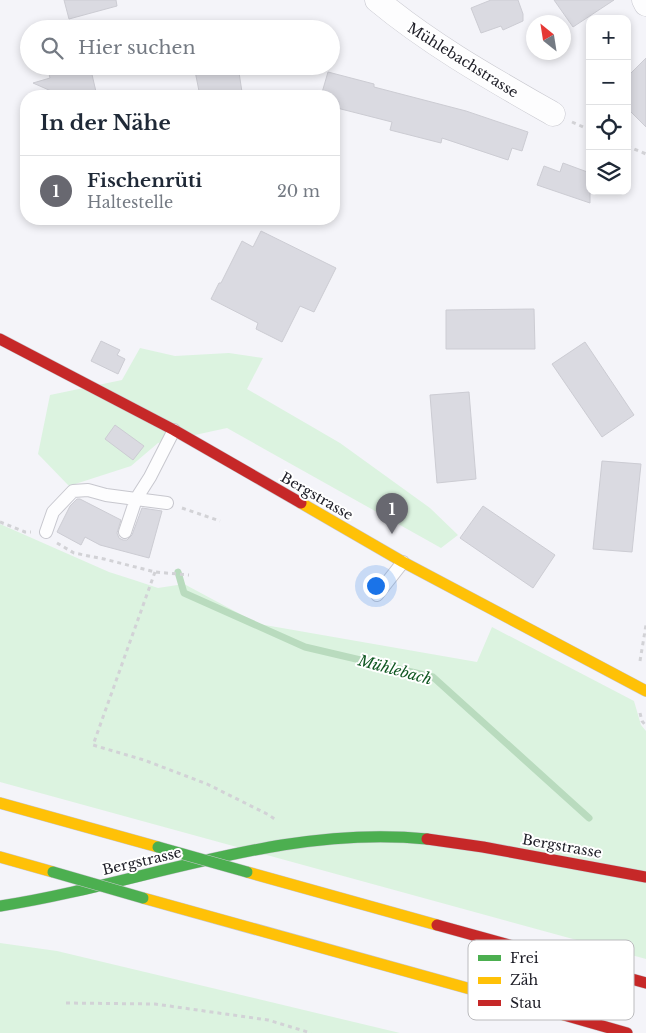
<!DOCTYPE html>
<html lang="de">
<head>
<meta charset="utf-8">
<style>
	body { margin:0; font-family:"Libre Baskerville",serif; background:#f6f6f7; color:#1f2937 }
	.controls { position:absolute; right:15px; top:15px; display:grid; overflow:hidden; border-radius:10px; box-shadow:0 2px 8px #0003 }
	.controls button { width:45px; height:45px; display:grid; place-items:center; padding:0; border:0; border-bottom:1px solid #e0e1e3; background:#fff; color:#1f2937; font:25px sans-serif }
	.compass { position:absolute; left:526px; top:15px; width:45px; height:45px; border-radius:50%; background:#fff; box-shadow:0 2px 8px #0003; rotate:330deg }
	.you { position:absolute; left:375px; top:585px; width:18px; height:18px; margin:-12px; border:4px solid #fff; border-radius:50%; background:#1a73e8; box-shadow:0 0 0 8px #1a73e833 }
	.badge { display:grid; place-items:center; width:32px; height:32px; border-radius:50%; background:#686870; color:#fff; font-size:16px; font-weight:700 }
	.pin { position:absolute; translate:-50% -41px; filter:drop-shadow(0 1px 2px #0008) }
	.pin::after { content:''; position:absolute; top:26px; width:18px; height:15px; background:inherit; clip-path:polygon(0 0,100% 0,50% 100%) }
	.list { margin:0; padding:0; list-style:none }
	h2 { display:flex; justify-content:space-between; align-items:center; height:65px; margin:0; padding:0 20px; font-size:21px }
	h2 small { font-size:16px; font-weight:400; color:#747a83 }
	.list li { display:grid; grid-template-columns:32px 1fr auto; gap:15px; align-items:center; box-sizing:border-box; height:70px; padding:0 20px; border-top:1px solid #e0e1e3 }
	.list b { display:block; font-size:19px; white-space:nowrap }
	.list p { margin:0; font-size:16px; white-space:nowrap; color:#747a83 }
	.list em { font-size:16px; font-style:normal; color:#747a83 }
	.icon { flex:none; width:28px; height:28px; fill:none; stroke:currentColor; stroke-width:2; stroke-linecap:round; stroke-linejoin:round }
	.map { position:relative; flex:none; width:646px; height:1033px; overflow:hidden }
	.search { position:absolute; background:#fff; box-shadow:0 2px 8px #0003; left:20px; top:20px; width:320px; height:55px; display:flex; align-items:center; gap:12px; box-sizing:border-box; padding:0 18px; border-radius:28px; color:#747a83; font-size:19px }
	.panel { position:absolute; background:#fff; box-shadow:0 2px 8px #0003; left:20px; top:90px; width:320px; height:135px; border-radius:20px }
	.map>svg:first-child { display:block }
	.green { fill:#dcf3e0 }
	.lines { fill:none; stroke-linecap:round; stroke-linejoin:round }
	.stream { stroke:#b9dbbe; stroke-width:7 }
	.building { fill:#dadae1; stroke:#ccccd3 }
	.lane-casing { stroke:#c7c7ce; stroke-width:14 }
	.street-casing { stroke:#c7c7ce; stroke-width:25 }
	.fast-casing { stroke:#c7c7ce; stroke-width:12 }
	.slow-casing { stroke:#c7c7ce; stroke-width:12 }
	.jam-casing { stroke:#c7c7ce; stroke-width:12 }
	.path { stroke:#d2d2d6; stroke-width:3; stroke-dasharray:4 4; stroke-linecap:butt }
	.lane { stroke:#fdfdfe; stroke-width:12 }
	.street { stroke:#fdfdfe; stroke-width:24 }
	.fast { stroke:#4caf50; stroke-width:11 }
	.slow { stroke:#ffc107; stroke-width:11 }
	.jam { stroke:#c62828; stroke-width:11 }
	.fast-bridge-casing { stroke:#c7c7ce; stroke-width:12; stroke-linecap:butt }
	.fast-bridge { stroke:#4caf50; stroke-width:11 }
	.labels { text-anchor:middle; stroke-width:4; stroke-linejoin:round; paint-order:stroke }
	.street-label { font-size:14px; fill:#1d1d26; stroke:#fff }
	.water-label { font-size:15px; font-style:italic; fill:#105722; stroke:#fff }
	.key { fill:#fff; stroke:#bbbbbe; stroke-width:1 }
	.key-label { font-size:14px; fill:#1d1d26 }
</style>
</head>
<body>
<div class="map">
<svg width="646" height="1033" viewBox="0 0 646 1033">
	<rect width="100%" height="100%" fill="#f4f4f9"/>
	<path class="green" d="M140,348l35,8 54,-3 34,5 -16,31 93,54 90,65 28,27 -17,13 -214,-120 -69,15 -27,23 -62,20 -31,-32 12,-59 72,-15z
		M0,524l109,48 25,8 24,8 26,-4 75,40 218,38 15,-35 142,74 7,24 5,6v228l-646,-177z
		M0,943l57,8 343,82h-400z"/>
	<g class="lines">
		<path class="stream" d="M178,572l6,21 121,54 128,30 156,141"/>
	</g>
	<path class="building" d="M64,0h52l1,6 -48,13z
		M491,0h27l5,14v7l-20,9 -2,-4 -20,7 -10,-25z
		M554,0h60l-41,27z
		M646,58v69l-19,-19v-31z
		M47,66h43l7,30h-39v-2l-25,-11 17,-5z
		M201,66h37l4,26 -19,4 -1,-5 -22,5 -5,-25 7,-1z
		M328,72l46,12v3l92,24 62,21 -6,19 -10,-3 -4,12 -66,-22 -1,5 -51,-13 2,-8 -55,-14 2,-6 -5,-1v-5h-13z
		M563,163l27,10v30l-53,-18 7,-19 16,6z
		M261,231l75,37 -22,44 -14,-6 -18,36 -26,-13 2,-6 -47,-24 8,-16h2l21,-42 11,6z
		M534,309l1,40h-89v-39z
		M101,341l19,9 -3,5 8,4 -7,15 -27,-13z
		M585,342l49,73 -32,22 -50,-73z
		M469,392l7,87 -39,4 -7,-88z
		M115,425l29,21 -11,14 -28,-21z
		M602,461l39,3 -9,88 -39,-3z
		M77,499h3l41,21 -4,13 2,5 4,2h4l5,-5 10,-27 20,3 -13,47 -49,-13 -15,-8 -4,8 -24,-13 13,-26z
		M483,506l72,49 -22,33 -73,-50z"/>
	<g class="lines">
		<g class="lane-casing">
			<path id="lane" d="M46,532l7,-20 20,-21 15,-1 18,5 30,4 14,-22 24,-47
				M125,532l11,-33 31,4
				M377,595l26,-33"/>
		</g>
		<g class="street-casing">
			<path id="street" d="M377,0c54,45 115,79 176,114
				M644,0l2,4"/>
		</g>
		<g class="fast-casing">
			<path id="fast" d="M0,906c142,-22 282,-82 427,-67"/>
		</g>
		<g class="slow-casing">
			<path id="slow" d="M301,503l102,59 243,129
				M0,803l158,44
				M0,857l53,15
				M247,872l190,53
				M143,898l421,117"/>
		</g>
		<g class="jam-casing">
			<path id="jam" d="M0,339l174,91 127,73
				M427,839l56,8 163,30
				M437,925l209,58
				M564,1015l63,18"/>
		</g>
		<path class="path" d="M572,122l18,8
			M627,146l19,8
			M182,508l38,13
			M0,522l25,10h6
			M57,543l17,10 30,6 51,13 34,3
			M155,572l-62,173 51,15 63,24 62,31 7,5
			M640,661l6,-36
			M640,713l2,8 4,5
			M66,1003l89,1 113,16 43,13"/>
		<use href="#lane" class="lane"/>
		<use href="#street" class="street"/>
		<use href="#fast" class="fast"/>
		<use href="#slow" class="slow"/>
		<use href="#jam" class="jam"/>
		<g class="fast-bridge-casing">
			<path id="fast-bridge" d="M158,847l89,25
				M53,872l90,26"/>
		</g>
		<use href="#fast-bridge" class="fast-bridge"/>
	</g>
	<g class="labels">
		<g class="street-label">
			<text transform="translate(463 60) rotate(32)" y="5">Mühlebachstrasse</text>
			<text transform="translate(317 496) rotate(30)" y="5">Bergstrasse</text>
			<text transform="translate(562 846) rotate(10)" y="5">Bergstrasse</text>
			<text transform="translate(142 861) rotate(-13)" y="5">Bergstrasse</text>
		</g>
		<g class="water-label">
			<text transform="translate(395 670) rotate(15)" y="5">Mühlebach</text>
		</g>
	</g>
	<rect x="468" y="940" width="166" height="80" rx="8" class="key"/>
	<rect x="478" y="955" width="23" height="6" fill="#4caf50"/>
	<rect x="478" y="977" width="23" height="7" fill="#ffc107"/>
	<rect x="478" y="1000" width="23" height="6" fill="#c62828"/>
	<g class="key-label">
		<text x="510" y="963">Frei</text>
		<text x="510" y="985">Zäh</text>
		<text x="510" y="1008">Stau</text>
	</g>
</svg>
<div class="controls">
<button>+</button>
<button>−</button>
<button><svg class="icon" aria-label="locate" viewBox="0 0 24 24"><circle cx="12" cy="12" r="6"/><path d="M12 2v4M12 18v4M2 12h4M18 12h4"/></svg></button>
<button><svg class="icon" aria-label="layers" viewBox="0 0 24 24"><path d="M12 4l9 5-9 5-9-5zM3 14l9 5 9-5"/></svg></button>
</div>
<svg class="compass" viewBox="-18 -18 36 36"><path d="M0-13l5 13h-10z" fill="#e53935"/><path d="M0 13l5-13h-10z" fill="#747a83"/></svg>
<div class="you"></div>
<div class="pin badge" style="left:392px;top:534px">1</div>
<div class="search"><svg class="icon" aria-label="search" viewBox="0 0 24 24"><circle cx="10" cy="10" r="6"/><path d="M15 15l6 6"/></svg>Hier suchen</div>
<section class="panel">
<h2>In der Nähe<small></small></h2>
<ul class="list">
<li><span class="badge">1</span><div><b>Fischenrüti</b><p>Haltestelle</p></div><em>20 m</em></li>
</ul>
</section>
</div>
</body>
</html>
